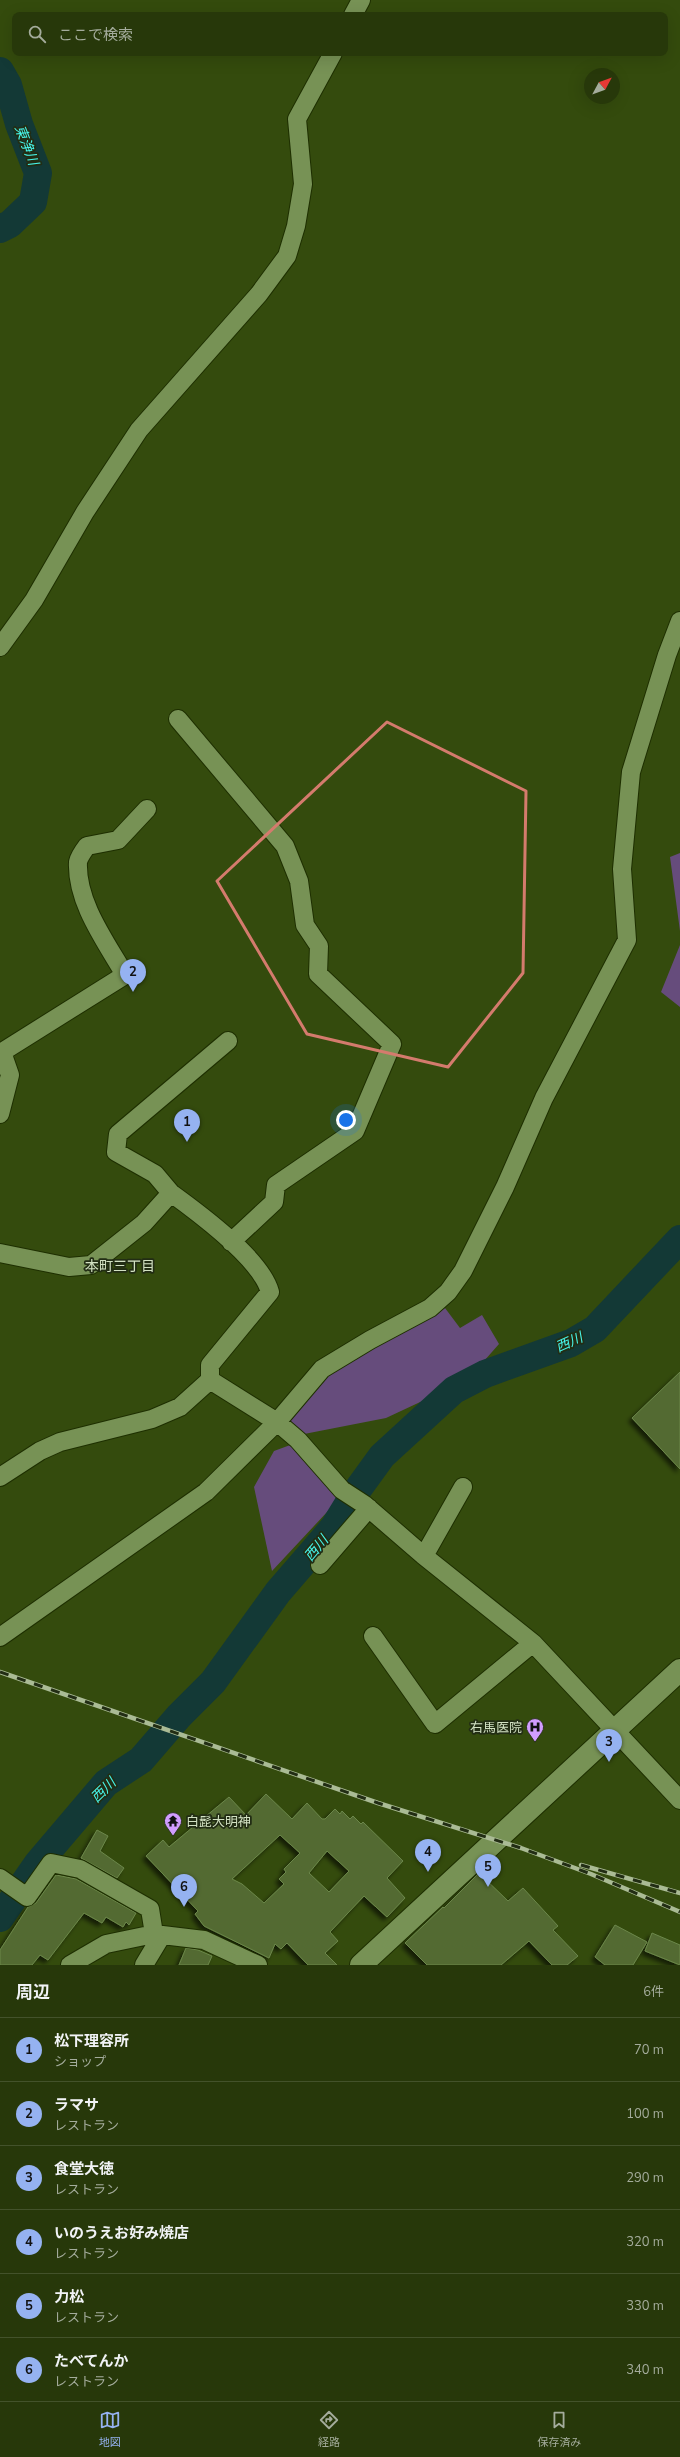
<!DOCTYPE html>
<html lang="ja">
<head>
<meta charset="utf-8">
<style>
	body { margin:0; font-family:"Nunito Sans","Noto Sans JP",sans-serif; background:#334318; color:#f1f3f6 }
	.compass { position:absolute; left:584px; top:68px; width:36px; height:36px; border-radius:50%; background:#27380a; box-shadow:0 4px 16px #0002; rotate:49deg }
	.you { position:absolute; left:346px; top:1120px; width:14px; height:14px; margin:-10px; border:3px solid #fff; border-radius:50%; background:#1a73e8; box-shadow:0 0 0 6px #1a73e833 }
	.badge { display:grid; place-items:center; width:26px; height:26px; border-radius:50%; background:#95b2f1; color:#111; font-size:13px; font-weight:700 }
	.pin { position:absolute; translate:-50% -33px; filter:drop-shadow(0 1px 2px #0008) }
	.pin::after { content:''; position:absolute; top:21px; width:14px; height:12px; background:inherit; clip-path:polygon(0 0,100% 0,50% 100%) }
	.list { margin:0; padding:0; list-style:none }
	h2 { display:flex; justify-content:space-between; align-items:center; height:52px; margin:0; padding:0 16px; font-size:17px }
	h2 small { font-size:13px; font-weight:400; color:#a4ac9c }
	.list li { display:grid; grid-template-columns:26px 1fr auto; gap:12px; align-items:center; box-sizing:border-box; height:64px; padding:0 16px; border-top:1px solid #43522b }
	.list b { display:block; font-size:15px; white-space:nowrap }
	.list p { margin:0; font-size:13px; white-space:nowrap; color:#a4ac9c }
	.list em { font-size:13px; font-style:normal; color:#a4ac9c }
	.icon { flex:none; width:22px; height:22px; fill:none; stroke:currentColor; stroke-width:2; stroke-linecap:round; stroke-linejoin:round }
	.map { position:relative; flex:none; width:680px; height:1965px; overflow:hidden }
	.search { position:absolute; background:#27380a; box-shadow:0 4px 16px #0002; left:12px; right:12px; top:12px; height:44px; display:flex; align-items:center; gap:10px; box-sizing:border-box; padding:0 14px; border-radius:8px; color:#a4ac9c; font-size:15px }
	.sheet { height:436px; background:#27380a }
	nav { display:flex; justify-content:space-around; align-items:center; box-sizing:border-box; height:56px; border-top:1px solid #43522b; background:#27380a; font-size:11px; color:#a4ac9c }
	nav a { display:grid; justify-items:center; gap:2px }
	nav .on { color:#95b2f1 }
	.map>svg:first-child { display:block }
	.green { fill:#664c7c }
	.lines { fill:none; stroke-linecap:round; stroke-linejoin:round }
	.river { stroke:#133936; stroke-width:28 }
	.building { fill:#526b30; stroke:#6c874b; fill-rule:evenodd; filter:url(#shadow) }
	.minor-casing { stroke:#1e2f01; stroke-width:20 }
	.tertiary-casing { stroke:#1e2f01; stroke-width:24 }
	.minor { stroke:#779255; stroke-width:18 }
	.tertiary { stroke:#779255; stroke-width:22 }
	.rail-casing { stroke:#aabb95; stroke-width:4.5 }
	.rail { stroke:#222d14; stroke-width:3; stroke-dasharray:9; stroke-linecap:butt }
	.marked { fill:none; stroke:#d47b6d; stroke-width:3; stroke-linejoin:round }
	.labels { text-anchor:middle; stroke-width:3.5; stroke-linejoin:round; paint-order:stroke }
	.poi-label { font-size:13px; fill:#d2e1c2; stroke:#222d14; text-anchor:end }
	.water-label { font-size:14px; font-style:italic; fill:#47f5ea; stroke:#222d14 }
	.neighbourhood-label { font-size:14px; fill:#d2e1c2; stroke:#222d14 }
</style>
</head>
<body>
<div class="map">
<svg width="680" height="1965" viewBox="0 0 680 1965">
	<defs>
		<filter id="shadow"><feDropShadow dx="-3.5" dy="3.5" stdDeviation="2" flood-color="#0009"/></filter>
	</defs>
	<rect width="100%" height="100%" fill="#344b0d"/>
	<path class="green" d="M680,853v78l-10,-74z
		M680,945v62l-19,-15z
		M445,1308l15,20 22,-13 17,29 -15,17 -36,28 -62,29 -87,17 -12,-15 40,-45 38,-24z
		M293,1444l49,52 -70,75 -18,-84 20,-36z"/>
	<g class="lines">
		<path class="river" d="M0,71l8,14 11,39 19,49 -5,29 -23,22 -10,5
			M0,1918l38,-55 68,-80 35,-23 38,-44 34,-34 65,-90 56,-65 19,-31 29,-40 72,-66 31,-16 86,-31 24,-14 85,-90"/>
	</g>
	<path class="building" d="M680,1372v97l-48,-51z
		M266,1794l26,25 15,-16 15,16h3l10,-10 5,5 2,-3 8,8 3,-3 8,8 2,-2 40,39 -16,17 18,20 -18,19 -23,-21 -34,36 8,9 -13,12 12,12h-29l-21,-22 -6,6 -6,-5 -6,14 -65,-32 -9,-12 3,-3 -52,-55 17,-16 6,7 60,-50 17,18zM280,1835l20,18 -16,16 2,3 -7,7 5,5 -20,19 -22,-19 -10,-5zM327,1851l22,20 -20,21 -20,-19z
		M97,1830l11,6 -8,15 24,17 -7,10 -36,-20z
		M479,1873l29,28 15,-13 35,38 -5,4 25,26 -11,9h-15l-23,-24 -28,24h-74l-22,-22 38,-36 1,1z
		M56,1875l20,4 60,34 -7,12 -3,-3 -3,5 -17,-10 -4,6 -18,-10 -36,47 -8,-5 -8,10h-32v-15l28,-43 8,-4z
		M615,1925l32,17 -14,23h-28l-10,-8z
		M652,1933l28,12v20l-35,-14z
		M186,1948l12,2 14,6 -4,9h-29z"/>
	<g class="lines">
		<g class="minor-casing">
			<path id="minor" d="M353,15l8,-15
				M0,647l34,-47 51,-88 54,-82 120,-136 28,-38 9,-30 7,-42 -6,-65 36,-66
				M178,719l107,127 14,35 6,44 14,21 -1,28 74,70 -37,87 -79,54 -2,17 -43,40
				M0,1114l10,-39 -8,-23 123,-77c-19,-33 -49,-73 -47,-113 1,-5 6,-12 9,-16l31,-6 29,-31
				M171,1193l-16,-19 -39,-22 2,-18 110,-93
				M0,1253l69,14 22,-2 53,-42 27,-30c29,21 90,66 99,99l-60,73v15l-30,27 -28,12 -92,23 -20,9 -40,26
				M210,1380l67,42 21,18 44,50 23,15 59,51 109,87 147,157
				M424,1556l39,-69
				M320,1565l49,-57
				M373,1636l62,88 98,-81
				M0,1637l206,-145 71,-70 45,-53 48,-29 60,-32 18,-16 15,-21 42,-84 39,-89 83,-158 -5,-71 9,-97 36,-117 13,-34
				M0,1878l27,19 24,-34 29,6 70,40 4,25
				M70,1965l36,-21 48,-10 50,6 54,25
				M144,1965l18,-30"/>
		</g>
		<g class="tertiary-casing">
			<path id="tertiary" d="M361,1965l319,-295"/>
		</g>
		<use href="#minor" class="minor"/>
		<use href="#tertiary" class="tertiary"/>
		<g class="rail-casing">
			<path id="rail" d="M0,1672l378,131 143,45 70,26 89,38
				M581,1865l99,28"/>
		</g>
		<use href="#rail" class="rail"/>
	</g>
	<path class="marked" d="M387,722l139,69 -3,182 -75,94 -141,-33 -90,-153z"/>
	<defs>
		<g id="hospital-pin" transform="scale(0.9)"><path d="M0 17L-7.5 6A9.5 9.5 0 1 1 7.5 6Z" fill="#d19dfe" stroke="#222d14"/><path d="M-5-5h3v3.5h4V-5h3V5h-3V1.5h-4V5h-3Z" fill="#111"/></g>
		<g id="temple-pin" transform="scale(0.9)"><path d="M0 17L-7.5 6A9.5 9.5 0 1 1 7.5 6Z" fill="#d19dfe" stroke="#222d14"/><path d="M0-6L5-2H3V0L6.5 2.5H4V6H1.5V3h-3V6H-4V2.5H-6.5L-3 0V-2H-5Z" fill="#111"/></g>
	</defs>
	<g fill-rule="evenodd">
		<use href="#hospital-pin" x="535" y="1727"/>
		<use href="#temple-pin" x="173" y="1821"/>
	</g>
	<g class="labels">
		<g class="poi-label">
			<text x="522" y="1732">右馬医院</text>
			<text x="186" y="1826" text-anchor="start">白髭大明神</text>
		</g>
		<g class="water-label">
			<text transform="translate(27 145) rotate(69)" y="5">東浄川</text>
			<text transform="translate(569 1342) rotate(-24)" y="5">西川</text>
			<text transform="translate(316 1548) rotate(-50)" y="5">西川</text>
			<text transform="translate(103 1790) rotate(-44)" y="5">西川</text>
		</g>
		<g class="neighbourhood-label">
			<text x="120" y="1271">本町三丁目</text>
		</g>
	</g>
</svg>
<svg class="compass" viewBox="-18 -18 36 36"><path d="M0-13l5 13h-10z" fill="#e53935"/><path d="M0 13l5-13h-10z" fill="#a4ac9c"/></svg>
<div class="you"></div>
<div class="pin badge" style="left:187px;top:1142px">1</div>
<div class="pin badge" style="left:133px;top:992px">2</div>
<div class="pin badge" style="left:609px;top:1762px">3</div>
<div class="pin badge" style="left:428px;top:1872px">4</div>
<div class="pin badge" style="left:488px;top:1887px">5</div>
<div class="pin badge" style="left:184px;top:1907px">6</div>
<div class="search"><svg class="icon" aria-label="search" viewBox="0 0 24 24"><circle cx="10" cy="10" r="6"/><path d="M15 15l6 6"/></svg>ここで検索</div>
</div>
<section class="sheet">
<h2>周辺<small>6件</small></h2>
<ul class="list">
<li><span class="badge">1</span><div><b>松下理容所</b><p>ショップ</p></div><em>70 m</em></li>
<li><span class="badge">2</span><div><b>ラマサ</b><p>レストラン</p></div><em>100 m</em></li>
<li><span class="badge">3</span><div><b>食堂大徳</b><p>レストラン</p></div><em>290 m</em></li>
<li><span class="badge">4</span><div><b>いのうえお好み焼店</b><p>レストラン</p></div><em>320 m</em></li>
<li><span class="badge">5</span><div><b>力松</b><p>レストラン</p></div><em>330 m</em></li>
<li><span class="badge">6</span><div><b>たべてんか</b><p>レストラン</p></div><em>340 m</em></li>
</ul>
</section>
<nav>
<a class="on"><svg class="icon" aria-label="map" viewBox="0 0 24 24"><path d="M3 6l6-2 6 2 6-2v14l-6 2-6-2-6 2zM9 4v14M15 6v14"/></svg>地図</a>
<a><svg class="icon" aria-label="directions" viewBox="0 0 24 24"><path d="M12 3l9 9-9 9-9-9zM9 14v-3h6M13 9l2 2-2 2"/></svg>経路</a>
<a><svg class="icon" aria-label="saved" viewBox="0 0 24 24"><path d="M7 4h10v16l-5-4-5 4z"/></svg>保存済み</a>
</nav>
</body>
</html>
